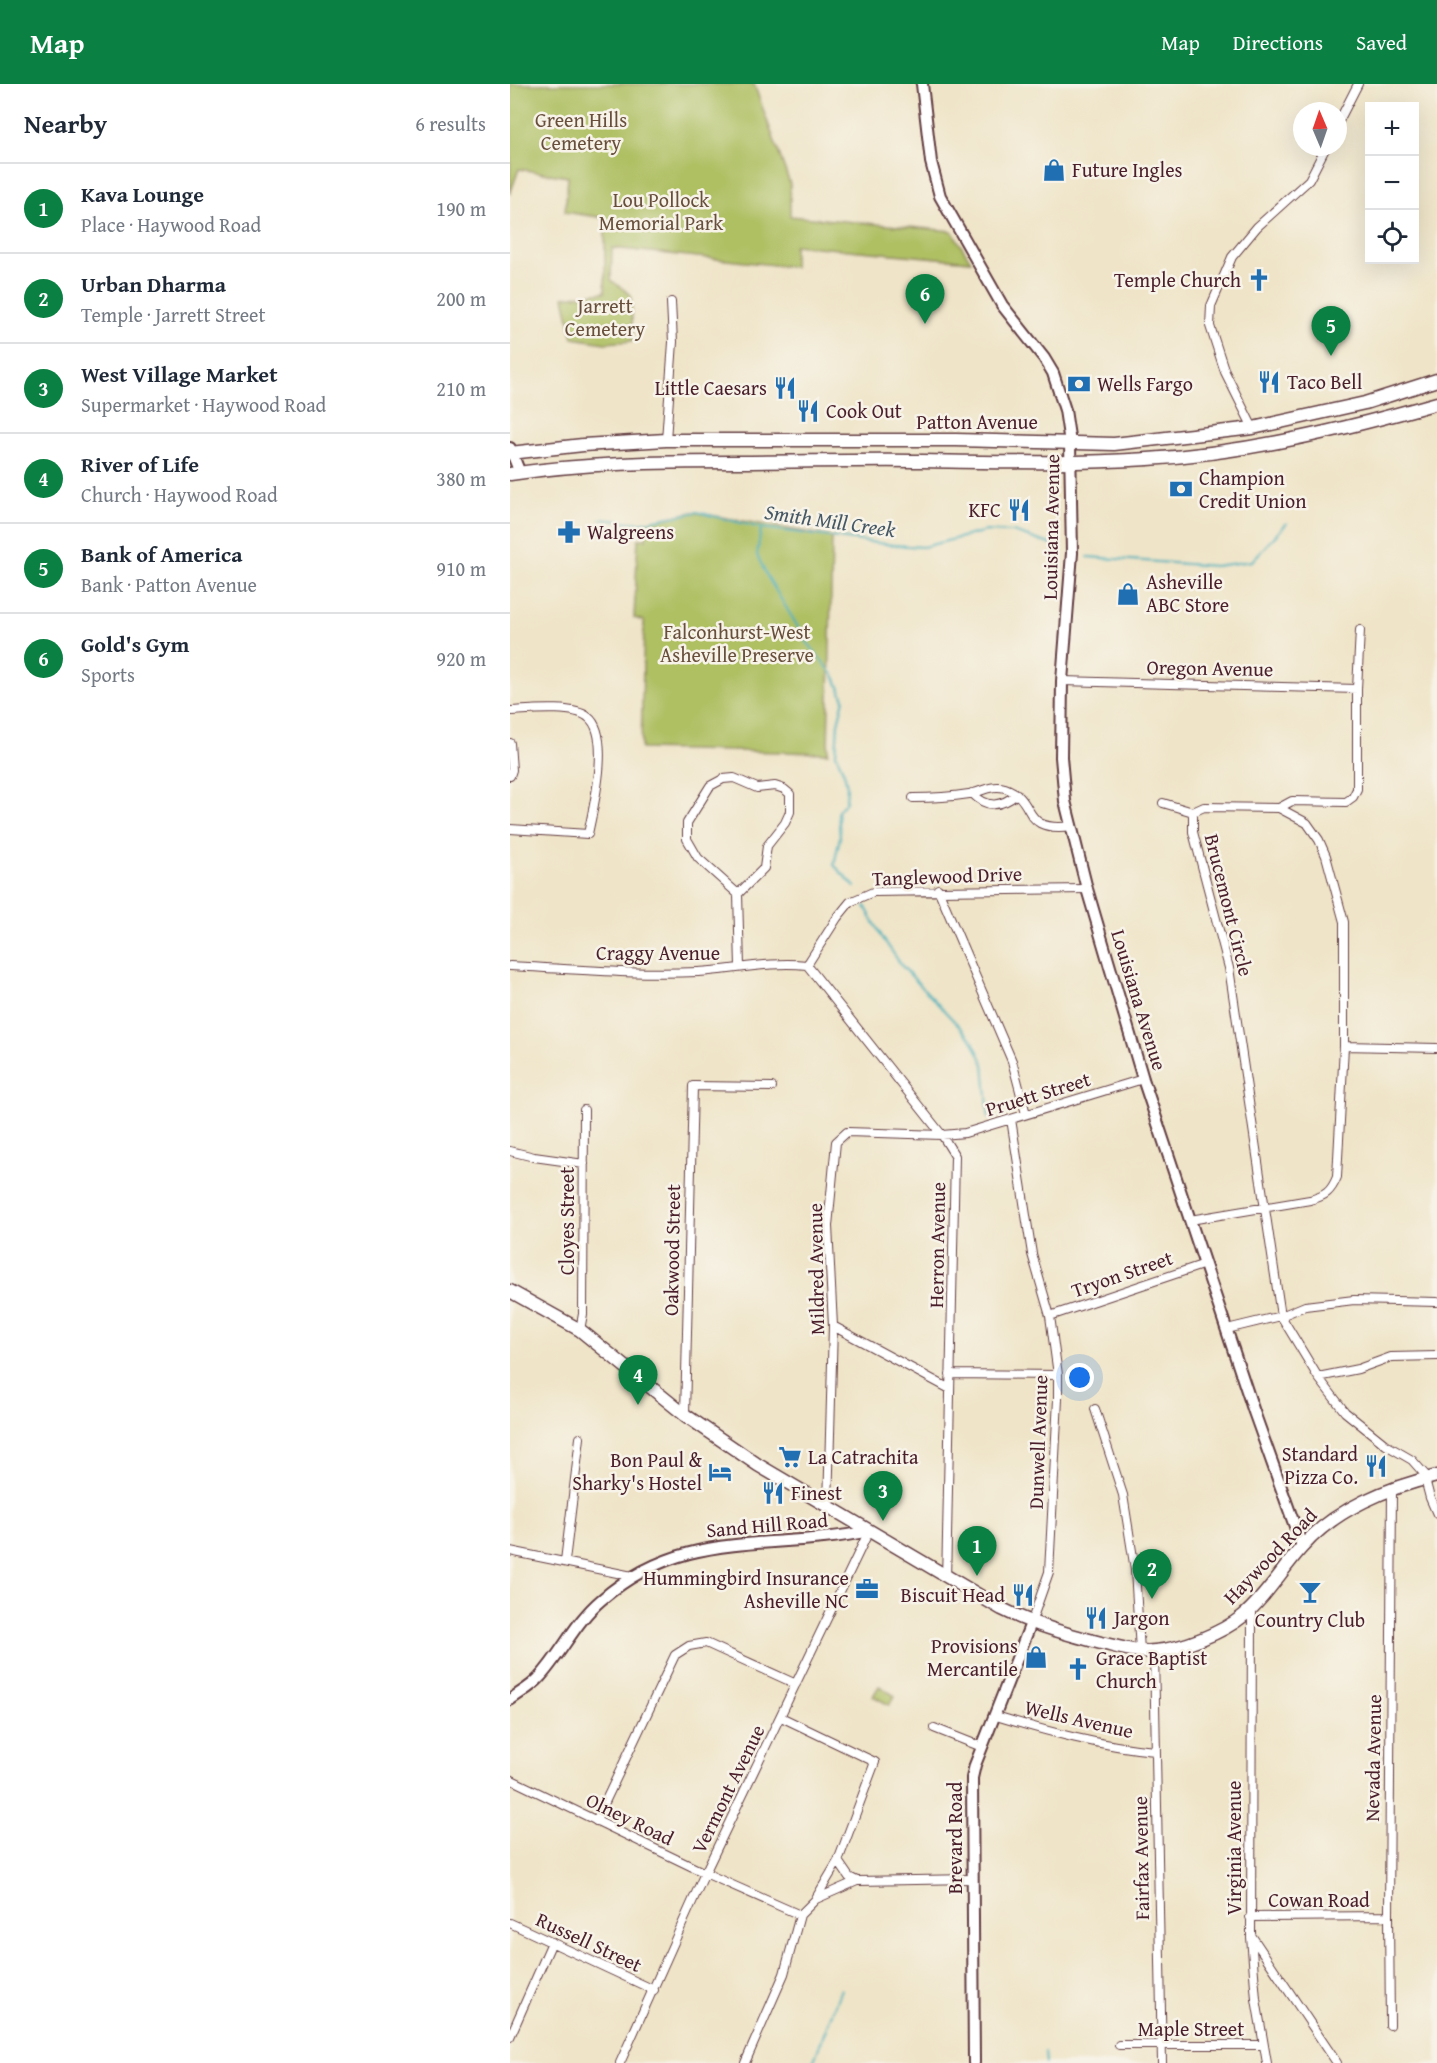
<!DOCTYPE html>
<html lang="en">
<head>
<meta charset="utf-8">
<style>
	body { margin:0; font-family:"Gentium Book Plus",serif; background:#f6f6f7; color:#1f2937 }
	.controls { position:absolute; right:18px; top:18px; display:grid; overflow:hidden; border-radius:0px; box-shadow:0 6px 24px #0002 }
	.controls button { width:54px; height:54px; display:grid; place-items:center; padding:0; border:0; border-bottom:2px solid #e0e1e3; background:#fff; color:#1f2937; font:30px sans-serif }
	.compass { position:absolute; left:783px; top:18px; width:54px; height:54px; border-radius:50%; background:#fff; box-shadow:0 6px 24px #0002; rotate:358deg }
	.you { position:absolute; left:570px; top:1294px; width:21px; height:21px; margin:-15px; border:4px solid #fff; border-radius:50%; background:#1a73e8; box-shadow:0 0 0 9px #1a73e833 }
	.badge { display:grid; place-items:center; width:39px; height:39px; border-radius:50%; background:#0b8043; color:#fff; font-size:20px; font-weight:700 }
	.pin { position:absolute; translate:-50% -50px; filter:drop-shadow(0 2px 3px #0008) }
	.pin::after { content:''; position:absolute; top:32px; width:21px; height:18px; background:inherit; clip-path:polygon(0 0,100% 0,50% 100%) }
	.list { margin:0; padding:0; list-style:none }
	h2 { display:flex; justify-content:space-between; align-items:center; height:78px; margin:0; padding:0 24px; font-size:26px }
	h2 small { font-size:20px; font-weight:400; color:#747a83 }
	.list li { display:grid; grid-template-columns:39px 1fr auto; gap:18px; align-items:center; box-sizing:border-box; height:90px; padding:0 24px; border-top:2px solid #e0e1e3 }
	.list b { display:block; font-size:22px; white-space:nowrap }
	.list p { margin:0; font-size:20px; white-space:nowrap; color:#747a83 }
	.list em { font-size:20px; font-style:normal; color:#747a83 }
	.icon { flex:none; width:33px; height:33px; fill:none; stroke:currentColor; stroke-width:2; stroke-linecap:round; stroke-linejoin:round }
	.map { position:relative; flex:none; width:927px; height:1979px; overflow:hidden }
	header { display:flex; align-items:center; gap:36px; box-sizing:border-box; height:84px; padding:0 30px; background:#0b8043; color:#fff }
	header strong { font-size:28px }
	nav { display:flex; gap:33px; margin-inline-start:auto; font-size:21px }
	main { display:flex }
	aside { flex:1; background:#fff }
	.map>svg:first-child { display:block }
	.green { fill:#afc064; stroke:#7c7048; stroke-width:1.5 }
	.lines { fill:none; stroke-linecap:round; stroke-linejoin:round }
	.stream { stroke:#3faebc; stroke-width:2 }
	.street-casing { stroke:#633d42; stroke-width:10 }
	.secondary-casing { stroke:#633d42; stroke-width:14 }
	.primary-casing { stroke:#633d42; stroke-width:15 }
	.street { stroke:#fff; stroke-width:8 }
	.secondary { stroke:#fff; stroke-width:10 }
	.primary { stroke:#fff; stroke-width:12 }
	.labels { text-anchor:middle; stroke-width:5; stroke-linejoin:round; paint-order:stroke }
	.park-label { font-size:20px; fill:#684f3c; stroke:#f7f3e8 }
	.poi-label { font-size:20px; fill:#4a1f2b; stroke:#f7f3e8; text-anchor:start }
	.street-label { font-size:20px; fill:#4a1f2b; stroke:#f7f3e8 }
	.water-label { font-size:21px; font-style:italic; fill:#465865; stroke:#f7f3e8 }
</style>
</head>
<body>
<header>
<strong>Map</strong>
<nav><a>Map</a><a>Directions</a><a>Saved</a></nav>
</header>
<main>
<aside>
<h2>Nearby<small>6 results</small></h2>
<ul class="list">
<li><span class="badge">1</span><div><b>Kava Lounge</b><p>Place · Haywood Road</p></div><em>190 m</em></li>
<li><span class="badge">2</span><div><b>Urban Dharma</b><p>Temple · Jarrett Street</p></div><em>200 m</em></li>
<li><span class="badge">3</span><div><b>West Village Market</b><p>Supermarket · Haywood Road</p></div><em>210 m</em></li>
<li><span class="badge">4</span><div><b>River of Life</b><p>Church · Haywood Road</p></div><em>380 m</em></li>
<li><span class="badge">5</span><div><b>Bank of America</b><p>Bank · Patton Avenue</p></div><em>910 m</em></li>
<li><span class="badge">6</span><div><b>Gold's Gym</b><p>Sports</p></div><em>920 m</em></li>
</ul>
</aside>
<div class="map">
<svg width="927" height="1979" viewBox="0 0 927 1979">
	<rect width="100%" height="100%" fill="#f7f3e8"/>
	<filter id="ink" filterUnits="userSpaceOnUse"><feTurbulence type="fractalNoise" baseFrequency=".0167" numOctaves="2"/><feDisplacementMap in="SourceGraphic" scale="12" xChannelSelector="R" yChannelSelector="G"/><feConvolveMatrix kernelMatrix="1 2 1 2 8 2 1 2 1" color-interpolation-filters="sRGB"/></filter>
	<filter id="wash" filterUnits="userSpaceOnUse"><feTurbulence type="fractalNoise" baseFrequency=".008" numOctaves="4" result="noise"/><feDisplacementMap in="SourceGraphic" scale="24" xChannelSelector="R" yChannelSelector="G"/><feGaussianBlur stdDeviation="1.35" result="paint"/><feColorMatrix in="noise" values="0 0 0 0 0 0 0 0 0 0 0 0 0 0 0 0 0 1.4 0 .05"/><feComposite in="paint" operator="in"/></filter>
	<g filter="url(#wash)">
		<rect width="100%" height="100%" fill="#efe4c7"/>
		<path class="green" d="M0,0h244l36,100v32l162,15 19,30 -177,-16v22l-182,-19 -1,32 20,15 2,46 -28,2 -32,-5 -9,-41 41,-5v-74l-40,-6 3,-35 -49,-8 -9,25z
			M183,428l139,25 -4,216 -187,-4 3,-128 -10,-3 4,-79h8l-1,-17z
			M369,1602l16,10 -6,9 -16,-9z"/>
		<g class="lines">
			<path class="stream" d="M90,435l39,4 58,-11 64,16 132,17 30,2 63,-16 27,1 43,14
				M251,444l-4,27 10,21 40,66 28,35 9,22 -6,24 -2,31 8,19 3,13 -1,16 -8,9 2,26 -6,28 21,22
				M578,473l127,9 37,-5 35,-38
				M355,822l17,31 20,29 70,74 12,24 5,55
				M535,1968l1,11
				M303,1979l28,-74"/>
		</g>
	</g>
	<g filter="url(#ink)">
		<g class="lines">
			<g class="street-casing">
				<path id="street" d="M828,39l20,-39
					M743,344l-28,-56 -15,-46 1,-20 21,-49 25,-30 52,-47 17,-33
					M156,356l7,-98 -2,-40
					M552,597l295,8
					M0,627c19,-1 63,-6 78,6 24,18 5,92 0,117l-78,-5
					M0,659l2,27 -2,6
					M462,709c15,16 29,14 45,1
					M403,714c19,0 37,-1 56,-4 12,-2 23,-10 36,-6 34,12 13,45 67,38
					M653,719l30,9
					M769,724l13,-7 54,1 7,-5 4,-8v-100l3,-59
					M683,728v20l36,136 52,348 37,61 27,35 41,33 26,15 16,18
					M428,805l74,172 14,53
					M228,810l-40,-36 -11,-19v-16l23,-37 13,-7 11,-1 23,10 18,-2 9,3 6,5v18l-5,11 -18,23 -3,22 -26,26 2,73
					M297,881l135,170 13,21c-3,141 -5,281 -9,421
					M297,881l30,-47 13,-16 23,-10 214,-3
					M0,882c62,3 125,9 188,6 37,-2 72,-11 109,-7
					M834,962l93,2
					M501,1035l21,135 18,62 8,59v24l-9,173 -18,51
					M0,1067l24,6 50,7
					M680,1136l120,-20c15,-4 21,-8 27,-23l7,-131v-124l-18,-66 -7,-16 -12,-17 -28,-15 -75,-1 -11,5
					M540,1232l155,-52
					M323,1242l117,63
					M717,1245l54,-13 24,-10 49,-6 83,2
					M70,1246l3,-16 1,-204
					M440,1290l108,1
					M808,1293l40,-8 33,-12 46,-1
					M585,1325l28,86 12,75 5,81
					M175,1331l8,-329 79,1
					M915,1395l5,19 7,16
					M318,1422l5,-180 -5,-100 8,-84 11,-10 95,3 23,-2 178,-54
					M0,1467l122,25
					M55,1477l15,-123
					M742,1524l-1,327 86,128
					M644,1568l8,411
					M486,1632c53,16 104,30 159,35
					M271,1633l94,45 -37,99 -22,37
					M424,1644l48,19
					M0,1695l195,94 95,42 16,-16 41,-18 116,-2
					M86,1737l79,-166 14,-9 17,-3 90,41
					M328,1777l11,16 8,4
					M740,1833l139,-1
					M0,1839l144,67
					M741,1853l5,62 11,64
					M880,1941l-1,-109 3,-426
					M0,1953l42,-95
					M609,1961h143
					M110,1979l85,-190 164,-342
					M235,1979l39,-89 16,-59"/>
			</g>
			<g class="secondary-casing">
				<path id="secondary" d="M412,0l9,78 9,34 62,109 42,53 9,15 12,37 5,33 2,110 -10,128 -1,76 4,44 22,88 56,190 111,333 48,134
					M0,364l10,25
					M0,1616c9,-7 21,-13 29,-22 23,-25 36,-56 62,-78 85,-74 169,-48 268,-69
					M464,1979l-2,-285 3,-13 56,-142"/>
			</g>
			<g class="primary-casing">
				<path id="primary" d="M0,369l73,-8 83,-5h290l158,4 139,-16 112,-25 72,-23
					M0,390c75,-11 149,-12 225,-12 62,0 125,-2 187,-1 75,1 151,3 226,-2 99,-6 194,-29 289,-56
					M0,1207l70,39 105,85 73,50 244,144c32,16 65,25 99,34 18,4 36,10 54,8 27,-2 67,-18 88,-35 23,-19 39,-47 59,-69 33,-38 87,-60 135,-71"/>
			</g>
			<use href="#street" class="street"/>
			<use href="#secondary" class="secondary"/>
			<use href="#primary" class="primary"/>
		</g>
	</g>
	<defs>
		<g id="shop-bare" transform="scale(1.8)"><path d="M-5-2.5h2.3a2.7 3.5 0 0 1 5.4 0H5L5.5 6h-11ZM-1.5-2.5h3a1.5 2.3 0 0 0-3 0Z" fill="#1f6fb2" stroke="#f7f3e8" stroke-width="2.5" paint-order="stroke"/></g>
		<g id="church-bare" transform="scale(1.8)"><path d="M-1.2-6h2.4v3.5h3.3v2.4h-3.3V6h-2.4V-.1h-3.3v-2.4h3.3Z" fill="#1f6fb2" stroke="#f7f3e8" stroke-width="2.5" paint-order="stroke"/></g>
		<g id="restaurant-bare" transform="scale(1.8)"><path d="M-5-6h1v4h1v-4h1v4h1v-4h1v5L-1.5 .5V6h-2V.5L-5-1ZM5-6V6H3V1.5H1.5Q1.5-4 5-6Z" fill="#1f6fb2" stroke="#f7f3e8" stroke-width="2.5" paint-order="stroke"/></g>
		<g id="bank-bare" transform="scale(1.8)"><path d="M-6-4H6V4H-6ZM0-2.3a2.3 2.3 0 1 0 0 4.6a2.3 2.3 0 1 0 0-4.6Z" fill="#1f6fb2" stroke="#f7f3e8" stroke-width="2.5" paint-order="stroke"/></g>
		<g id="pharmacy-bare" transform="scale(1.8)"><path d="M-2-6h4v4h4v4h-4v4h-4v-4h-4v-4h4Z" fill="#1f6fb2" stroke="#f7f3e8" stroke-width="2.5" paint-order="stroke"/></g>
		<g id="supermarket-bare" transform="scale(1.8)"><path d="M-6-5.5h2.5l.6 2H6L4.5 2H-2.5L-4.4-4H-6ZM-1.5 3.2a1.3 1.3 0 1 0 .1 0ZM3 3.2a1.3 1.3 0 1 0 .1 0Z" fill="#1f6fb2" stroke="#f7f3e8" stroke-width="2.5" paint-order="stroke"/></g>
		<g id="hotel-bare" transform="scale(1.8)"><path d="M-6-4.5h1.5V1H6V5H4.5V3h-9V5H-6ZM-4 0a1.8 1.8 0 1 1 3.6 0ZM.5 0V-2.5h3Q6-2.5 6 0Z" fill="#1f6fb2" stroke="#f7f3e8" stroke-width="2.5" paint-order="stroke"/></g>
		<g id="office-bare" transform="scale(1.8)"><path d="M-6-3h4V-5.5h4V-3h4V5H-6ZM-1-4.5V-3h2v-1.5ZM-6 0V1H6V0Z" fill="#1f6fb2" stroke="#f7f3e8" stroke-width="2.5" paint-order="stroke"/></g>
		<g id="bar-bare" transform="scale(1.8)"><path d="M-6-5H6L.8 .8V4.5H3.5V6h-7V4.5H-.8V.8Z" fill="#1f6fb2" stroke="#f7f3e8" stroke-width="2.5" paint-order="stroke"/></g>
	</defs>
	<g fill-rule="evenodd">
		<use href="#shop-bare" x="544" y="86"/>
		<use href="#church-bare" x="749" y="196"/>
		<use href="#restaurant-bare" x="759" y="298"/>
		<use href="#bank-bare" x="569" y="300"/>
		<use href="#restaurant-bare" x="275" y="304"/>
		<use href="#restaurant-bare" x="298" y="327"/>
		<use href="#bank-bare" x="671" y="405"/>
		<use href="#restaurant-bare" x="509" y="426"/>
		<use href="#pharmacy-bare" x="59" y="448"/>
		<use href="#shop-bare" x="618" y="510"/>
		<use href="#supermarket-bare" x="280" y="1373"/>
		<use href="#restaurant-bare" x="866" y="1382"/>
		<use href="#hotel-bare" x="210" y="1388"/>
		<use href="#restaurant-bare" x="263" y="1409"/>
		<use href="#office-bare" x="357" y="1505"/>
		<use href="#bar-bare" x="800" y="1508"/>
		<use href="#restaurant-bare" x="513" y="1511"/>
		<use href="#restaurant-bare" x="586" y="1534"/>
		<use href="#shop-bare" x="526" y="1573"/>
		<use href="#church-bare" x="568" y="1585"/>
	</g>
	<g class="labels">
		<g class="park-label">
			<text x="71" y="43">Green Hills<tspan x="71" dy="23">Cemetery</tspan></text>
			<text x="151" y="123">Lou Pollock<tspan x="151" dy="23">Memorial Park</tspan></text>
			<text x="95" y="229">Jarrett<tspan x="95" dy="23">Cemetery</tspan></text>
			<text x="227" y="555">Falconhurst-West<tspan x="227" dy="23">Asheville Preserve</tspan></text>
		</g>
		<g class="poi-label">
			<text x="562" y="93">Future Ingles</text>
			<text x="731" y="203" text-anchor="end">Temple Church</text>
			<text x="777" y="305">Taco Bell</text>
			<text x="587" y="307">Wells Fargo</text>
			<text x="257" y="311" text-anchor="end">Little Caesars</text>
			<text x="316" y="334">Cook Out</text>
			<text x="689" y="401">Champion<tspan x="689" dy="23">Credit Union</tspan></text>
			<text x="491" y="433" text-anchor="end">KFC</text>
			<text x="77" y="455">Walgreens</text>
			<text x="636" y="505">Asheville<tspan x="636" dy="23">ABC Store</tspan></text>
			<text x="848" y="1377" text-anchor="end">Standard<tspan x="848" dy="23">Pizza Co.</tspan></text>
			<text x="298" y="1380">La Catrachita</text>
			<text x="192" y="1383" text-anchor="end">Bon Paul &amp;<tspan x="192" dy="23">Sharky's Hostel</tspan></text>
			<text x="281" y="1416">Finest</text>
			<text x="339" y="1501" text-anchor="end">Hummingbird Insurance<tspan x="339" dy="23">Asheville NC</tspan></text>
			<text x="495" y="1518" text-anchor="end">Biscuit Head</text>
			<text x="604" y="1541">Jargon</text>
			<text x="800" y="1543" text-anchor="middle">Country Club</text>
			<text x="508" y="1569" text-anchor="end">Provisions<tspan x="508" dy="23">Mercantile</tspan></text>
			<text x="586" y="1581">Grace Baptist<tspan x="586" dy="23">Church</tspan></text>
		</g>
		<g class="street-label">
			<text x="467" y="345">Patton Avenue</text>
			<text transform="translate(541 443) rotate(-89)" y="7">Louisiana Avenue</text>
			<text transform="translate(700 584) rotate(1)" y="7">Oregon Avenue</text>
			<text transform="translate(437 792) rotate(-2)" y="7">Tanglewood Drive</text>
			<text transform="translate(719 821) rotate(76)" y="7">Brucemont Circle</text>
			<text x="148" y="876">Craggy Avenue</text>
			<text transform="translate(629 916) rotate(73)" y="7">Louisiana Avenue</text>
			<text transform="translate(528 1010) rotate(-17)" y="7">Pruett Street</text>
			<text transform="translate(57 1137) rotate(-90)" y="7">Cloyes Street</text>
			<text transform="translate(427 1161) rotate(-89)" y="7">Herron Avenue</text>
			<text transform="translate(162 1166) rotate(-89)" y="7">Oakwood Street</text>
			<text transform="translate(306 1185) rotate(-91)" y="7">Mildred Avenue</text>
			<text transform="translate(612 1190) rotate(-19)" y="7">Tryon Street</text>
			<text transform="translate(528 1358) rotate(-88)" y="7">Dunwell Avenue</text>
			<text transform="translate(257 1441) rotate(-5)" y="7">Sand Hill Road</text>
			<text transform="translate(760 1472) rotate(-46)" y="7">Haywood Road</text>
			<text transform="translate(569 1635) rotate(13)" y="7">Wells Avenue</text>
			<text transform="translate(863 1674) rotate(-89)" y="7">Nevada Avenue</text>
			<text transform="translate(218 1705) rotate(-64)" y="7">Vermont Avenue</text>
			<text transform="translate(120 1735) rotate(26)" y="7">Olney Road</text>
			<text transform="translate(445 1754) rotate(-90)" y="7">Brevard Road</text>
			<text transform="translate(724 1764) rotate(-90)" y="7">Virginia Avenue</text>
			<text transform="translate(631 1774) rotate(-91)" y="7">Fairfax Avenue</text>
			<text x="809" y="1823">Cowan Road</text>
			<text transform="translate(79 1858) rotate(25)" y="7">Russell Street</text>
			<text x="681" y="1952">Maple Street</text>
		</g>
		<g class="water-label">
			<text transform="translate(320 437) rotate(8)" y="7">Smith Mill Creek</text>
		</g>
	</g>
</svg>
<div class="controls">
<button>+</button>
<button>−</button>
<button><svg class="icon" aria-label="locate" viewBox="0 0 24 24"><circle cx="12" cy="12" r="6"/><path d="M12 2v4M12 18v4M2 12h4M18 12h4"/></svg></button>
</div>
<svg class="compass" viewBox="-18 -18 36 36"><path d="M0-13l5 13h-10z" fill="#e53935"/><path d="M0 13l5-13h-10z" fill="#747a83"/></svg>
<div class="you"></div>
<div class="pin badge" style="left:467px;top:1492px">1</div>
<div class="pin badge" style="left:642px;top:1515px">2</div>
<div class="pin badge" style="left:373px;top:1437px">3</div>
<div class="pin badge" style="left:128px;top:1321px">4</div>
<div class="pin badge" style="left:821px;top:272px">5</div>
<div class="pin badge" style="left:415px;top:240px">6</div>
</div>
</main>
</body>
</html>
